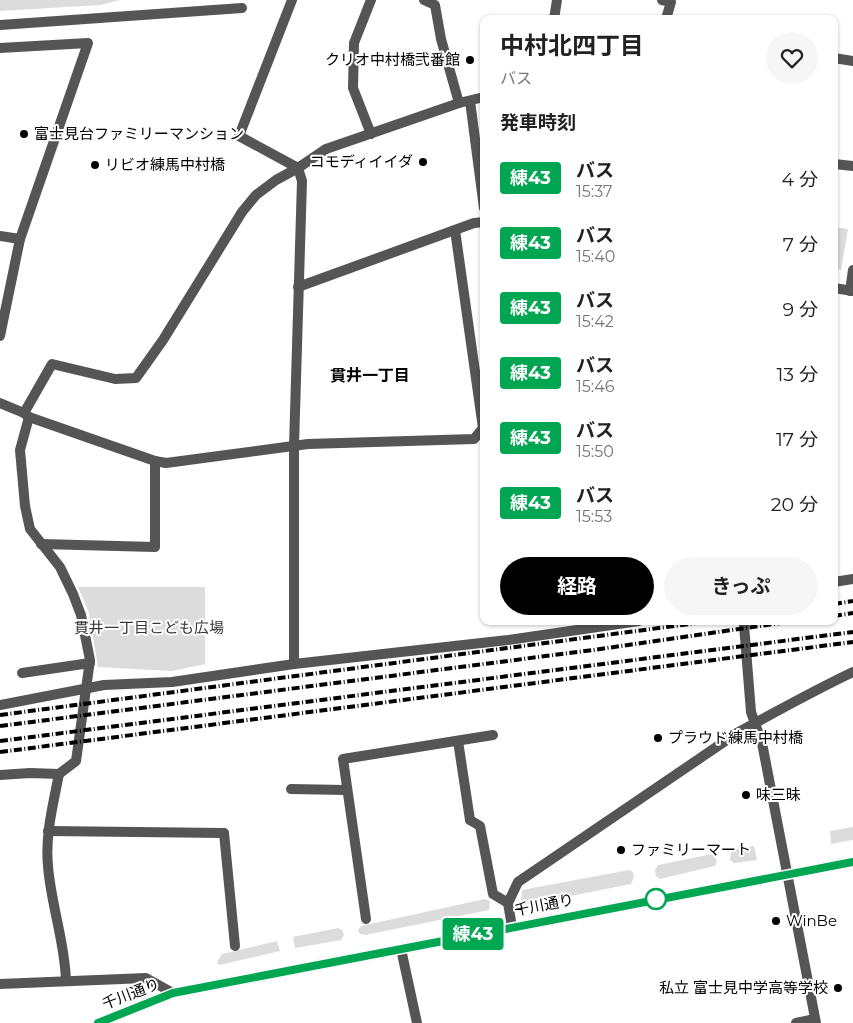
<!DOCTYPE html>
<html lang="ja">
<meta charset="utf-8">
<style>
body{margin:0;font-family:Montserrat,"Noto Sans JP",sans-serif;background:#f6f6f6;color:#222;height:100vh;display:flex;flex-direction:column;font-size:19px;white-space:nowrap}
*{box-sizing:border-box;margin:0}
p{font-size:16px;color:#767676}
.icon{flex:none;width:28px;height:28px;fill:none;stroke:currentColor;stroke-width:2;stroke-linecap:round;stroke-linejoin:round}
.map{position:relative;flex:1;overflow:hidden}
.drawer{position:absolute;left:480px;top:15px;width:358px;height:610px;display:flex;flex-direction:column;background:#fff;border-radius:10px;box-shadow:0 1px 4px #0004}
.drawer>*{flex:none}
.badge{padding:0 10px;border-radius:4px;font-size:18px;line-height:32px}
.map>.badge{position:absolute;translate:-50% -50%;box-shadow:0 0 0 2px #fff}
h2{padding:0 20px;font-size:19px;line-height:45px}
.round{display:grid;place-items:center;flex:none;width:52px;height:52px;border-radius:26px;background:#f6f6f6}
.head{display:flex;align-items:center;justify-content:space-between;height:85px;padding:0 20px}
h1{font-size:24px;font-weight:700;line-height:38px}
.cta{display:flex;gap:10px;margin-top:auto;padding:10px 20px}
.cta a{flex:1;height:58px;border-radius:30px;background:#000;color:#fff;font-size:20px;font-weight:700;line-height:58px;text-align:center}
.cta a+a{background:#f6f6f6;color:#222}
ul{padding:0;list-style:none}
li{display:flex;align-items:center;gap:15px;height:65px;padding:0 20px}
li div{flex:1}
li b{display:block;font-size:19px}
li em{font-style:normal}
li .badge{min-width:55px;font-weight:700;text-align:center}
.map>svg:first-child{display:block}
.green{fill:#dcdcdc}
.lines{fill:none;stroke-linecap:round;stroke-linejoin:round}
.service{stroke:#555;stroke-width:10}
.pedestrian{stroke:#555;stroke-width:10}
.minor{stroke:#555;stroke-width:10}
.tertiary{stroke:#555;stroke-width:10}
.secondary{stroke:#222;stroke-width:10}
.rail{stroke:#000;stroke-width:4;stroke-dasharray:8 2.5 1 2.5;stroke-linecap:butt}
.line-casing{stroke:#fff;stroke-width:11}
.line{stroke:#00a651;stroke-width:8}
.poi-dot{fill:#000;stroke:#fff;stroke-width:2}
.stop-dot{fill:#fff;stroke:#00a651;stroke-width:2.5}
.labels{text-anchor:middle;stroke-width:4;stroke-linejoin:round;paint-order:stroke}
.poi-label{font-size:15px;fill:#000;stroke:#fff;text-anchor:start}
.park-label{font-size:15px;fill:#333;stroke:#fff}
.street-label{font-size:15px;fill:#000;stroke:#fff}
.neighbourhood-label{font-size:16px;font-weight:bold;fill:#000;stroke:#fff}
</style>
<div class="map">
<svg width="853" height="1023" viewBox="0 0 853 1023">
<rect width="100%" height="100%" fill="#fff"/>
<g class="green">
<polygon points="0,0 120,0 100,5 0,11"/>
<polygon points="834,227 848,229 841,270 834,269"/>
<polygon points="78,587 205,587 205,664 172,671 98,667 89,613"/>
<polygon points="853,827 853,840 831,844 830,831"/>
<polygon points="754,846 757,860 734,863 730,860 731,850"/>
<polygon points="712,854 717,861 715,866 660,879 656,876 655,870 658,865"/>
<polygon points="629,870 633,872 634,877 631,884 525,905 521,903 522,890"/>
<polygon points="485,899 490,901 489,910 365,935 360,934 358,930 361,926"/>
<polygon points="338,928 342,930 344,935 341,940 295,948 293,937"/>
<polygon points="277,941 280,951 219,965 217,962 222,954"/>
</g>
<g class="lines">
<g class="service">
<polyline points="834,164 853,166"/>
<polyline points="0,236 20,239"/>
<polyline points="41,544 155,547 155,461"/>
<polyline points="22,673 90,663"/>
<polyline points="458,741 470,820"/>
<polyline points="291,789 345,790"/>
<polyline points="48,831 224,833"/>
<polyline points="366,919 343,759 493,735"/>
</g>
<polyline class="pedestrian" points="224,833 235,946"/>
<g class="minor">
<polyline points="292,0 239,136 298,168 302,181 294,446 294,664"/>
<polyline points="424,0 435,5 441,39 459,103"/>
<polyline points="662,0 671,2 666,19"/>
<polyline points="554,19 557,0"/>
<polyline points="0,25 242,8"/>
<polyline points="0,48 88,43 20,239 0,336"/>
<polyline points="834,58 853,61"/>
<polyline points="470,101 484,208"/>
<polyline points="371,134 353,88 354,43 371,0"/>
<polyline points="298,287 474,223 484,222"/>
<polyline points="850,291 853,270"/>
<polyline points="0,403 24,413 29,417 155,461 166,463 308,444 474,439 483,428 455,230"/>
<polyline points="24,413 52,364 115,379 136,378 163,340 242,212 256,195 276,180 298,168 326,149 459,103 484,97"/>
<path d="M29,417L20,450L25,506L30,529L60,567L73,594L81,615L90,660L76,761L59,774C53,805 45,835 48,866C51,905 65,942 66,981"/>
<polyline points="834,582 853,579"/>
<polyline points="746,621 744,625 751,712 762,743 816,1023"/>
<polyline points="0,705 104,685 172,682 294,664 508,640 639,621"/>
<polyline points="0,775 30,773 59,774"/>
<polyline points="470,820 480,826 493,894 508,903"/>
<path d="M512,927L508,903L518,882L737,733C775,712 813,691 853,672"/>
<polyline points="401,949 417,1023"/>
<polyline points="0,984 146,978 173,993"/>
<polyline points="796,1023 815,1019"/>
</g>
<polyline class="tertiary" points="834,288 853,291"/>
<polyline class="secondary" points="98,1023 173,993 853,862"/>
<g class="rail">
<polyline points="834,604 853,601"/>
<polyline points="834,616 853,613"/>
<polyline points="0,715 712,621"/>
<polyline points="0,726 593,650 794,621"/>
<polyline points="0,741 853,632"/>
<polyline points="0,752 853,642"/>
</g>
</g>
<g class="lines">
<g class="line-casing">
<polyline id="line" points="98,1023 173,993 853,862"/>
</g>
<use href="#line" class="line"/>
</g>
<g class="poi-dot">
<circle cx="470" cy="60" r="5"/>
<circle cx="24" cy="134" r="5"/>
<circle cx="423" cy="162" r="5"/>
<circle cx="95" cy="165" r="5"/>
<circle cx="658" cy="738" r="5"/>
<circle cx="746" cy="795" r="5"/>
<circle cx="621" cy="850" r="5"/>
<circle cx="776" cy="921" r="5"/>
<circle cx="838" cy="988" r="5"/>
</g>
<circle class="stop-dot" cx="656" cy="899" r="10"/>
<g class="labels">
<g class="poi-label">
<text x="460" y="65" text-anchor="end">クリオ中村橋弐番館</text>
<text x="34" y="139">富士見台ファミリーマンション</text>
<text x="413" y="167" text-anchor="end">コモディイイダ</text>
<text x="105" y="170">リビオ練馬中村橋</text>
<text x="668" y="743">プラウド練馬中村橋</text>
<text x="756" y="800">味三昧</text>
<text x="631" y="855">ファミリーマート</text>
<text x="786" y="926">WinBe</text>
<text x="828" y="993" text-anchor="end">私立 富士見中学高等学校</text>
</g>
<g class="park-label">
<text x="149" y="633">貫井一丁目こども広場</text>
</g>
<g class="street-label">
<text transform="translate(544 905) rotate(-11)" y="5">千川通り</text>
<text transform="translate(131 994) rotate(-21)" y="5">千川通り</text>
</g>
<g class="neighbourhood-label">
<text x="370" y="381">貫井一丁目</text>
</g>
</g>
</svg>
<b class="badge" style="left:473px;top:934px;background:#00a651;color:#fff">練43</b>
<section class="drawer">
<div class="head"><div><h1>中村北四丁目</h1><p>バス</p></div><a class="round"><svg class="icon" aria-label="heart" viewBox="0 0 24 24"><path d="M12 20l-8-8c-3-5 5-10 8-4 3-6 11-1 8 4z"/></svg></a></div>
<h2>発車時刻</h2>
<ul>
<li><span class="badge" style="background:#00a651;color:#fff">練43</span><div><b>バス</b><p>15:37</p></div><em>4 分</em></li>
<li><span class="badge" style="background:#00a651;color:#fff">練43</span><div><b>バス</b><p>15:40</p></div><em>7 分</em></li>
<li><span class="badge" style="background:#00a651;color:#fff">練43</span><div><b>バス</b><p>15:42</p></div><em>9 分</em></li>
<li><span class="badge" style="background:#00a651;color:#fff">練43</span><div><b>バス</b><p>15:46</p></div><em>13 分</em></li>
<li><span class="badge" style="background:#00a651;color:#fff">練43</span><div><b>バス</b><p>15:50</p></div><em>17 分</em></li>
<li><span class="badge" style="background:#00a651;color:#fff">練43</span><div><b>バス</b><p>15:53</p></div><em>20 分</em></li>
</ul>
<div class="cta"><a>経路</a><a>きっぷ</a></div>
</section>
</div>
